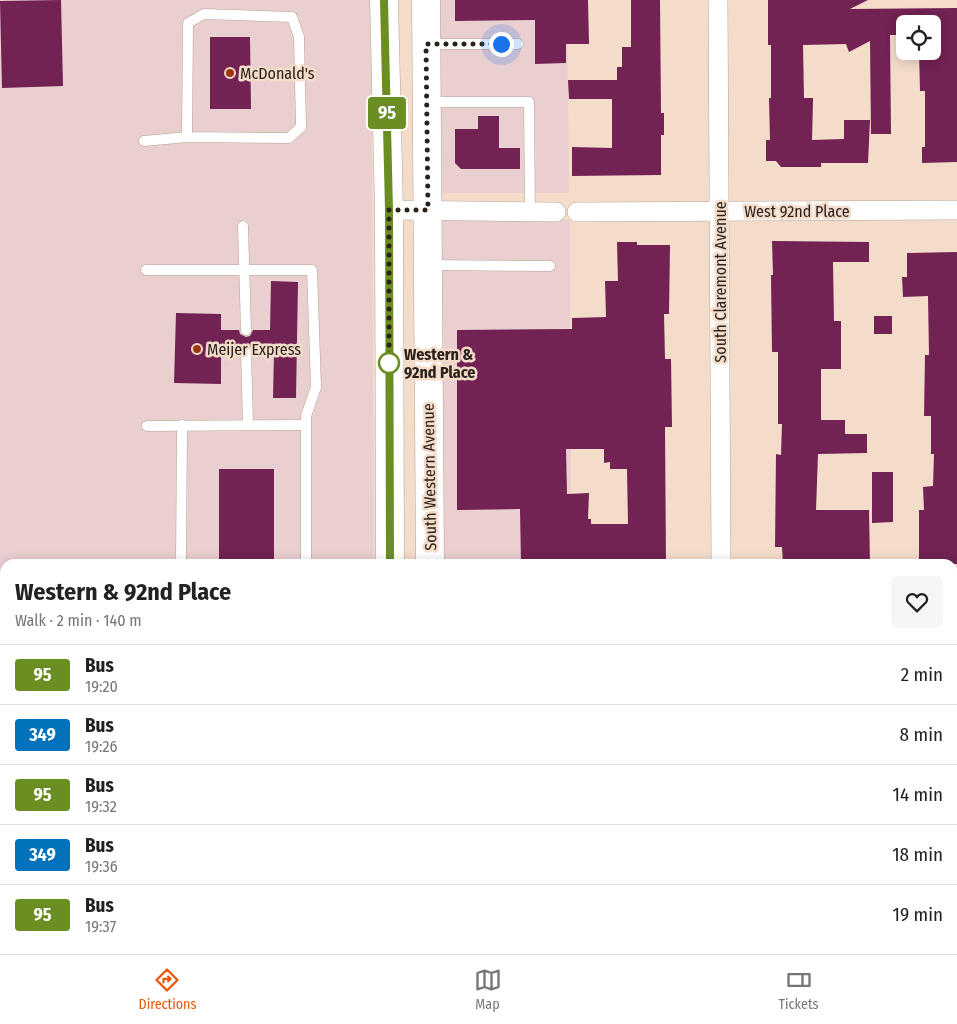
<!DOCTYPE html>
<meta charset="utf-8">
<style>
body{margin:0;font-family:"Fira Sans Condensed",sans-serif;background:#f6f6f6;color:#222;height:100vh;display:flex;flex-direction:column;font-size:19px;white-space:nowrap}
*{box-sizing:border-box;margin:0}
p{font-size:16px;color:#767676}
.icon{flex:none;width:28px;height:28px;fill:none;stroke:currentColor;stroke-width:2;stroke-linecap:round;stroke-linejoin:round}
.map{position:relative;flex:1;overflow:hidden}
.panel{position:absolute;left:0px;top:559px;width:958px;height:396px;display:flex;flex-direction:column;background:#fff;border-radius:15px 15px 0 0;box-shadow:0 2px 12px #0003}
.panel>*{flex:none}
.badge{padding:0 10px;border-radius:4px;font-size:18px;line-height:32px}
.buttons{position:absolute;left:896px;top:15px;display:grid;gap:10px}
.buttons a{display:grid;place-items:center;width:45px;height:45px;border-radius:8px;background:#fff;box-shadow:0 2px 12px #0003;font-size:25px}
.you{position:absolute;width:25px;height:25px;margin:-12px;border:4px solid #fff;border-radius:50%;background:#1a73e8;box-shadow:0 0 0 8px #1a73e833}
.map>.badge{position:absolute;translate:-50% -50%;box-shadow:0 0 0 2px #fff}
.round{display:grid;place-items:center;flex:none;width:52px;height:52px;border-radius:8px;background:#f6f6f6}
.head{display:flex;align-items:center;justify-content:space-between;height:85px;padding:0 15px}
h1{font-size:24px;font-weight:700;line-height:38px}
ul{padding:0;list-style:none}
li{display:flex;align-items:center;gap:15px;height:60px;padding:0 15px;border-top:1px solid #e0e0e0}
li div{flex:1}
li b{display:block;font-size:19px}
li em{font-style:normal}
li .badge{min-width:55px;font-weight:700;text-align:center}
.menu{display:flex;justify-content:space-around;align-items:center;height:70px;border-top:1px solid #e0e0e0;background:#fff;font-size:14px;color:#767676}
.menu a{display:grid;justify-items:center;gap:2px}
.menu .current{color:#ea580c}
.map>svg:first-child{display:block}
.commercial{fill:#eacfd1}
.building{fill:#722253;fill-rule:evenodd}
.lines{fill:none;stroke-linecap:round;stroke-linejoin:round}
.service-casing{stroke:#b6a090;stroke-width:11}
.minor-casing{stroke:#b6a090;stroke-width:20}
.secondary-casing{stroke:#b6a090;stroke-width:29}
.service{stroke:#fff;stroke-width:10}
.minor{stroke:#fff;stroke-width:19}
.secondary{stroke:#fff;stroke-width:28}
.line-casing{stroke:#fff;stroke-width:11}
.line{stroke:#6b8e23;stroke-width:8}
.walk{stroke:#2a211b;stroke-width:5;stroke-dasharray:0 9}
.poi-dot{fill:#9d380e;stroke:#f4dccb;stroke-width:2}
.stop-dot{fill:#fff;stroke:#6b8e23;stroke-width:2.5}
.labels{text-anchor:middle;stroke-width:5;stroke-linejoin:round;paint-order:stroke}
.poi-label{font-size:16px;fill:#2a211b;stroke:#f4dccb;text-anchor:start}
.street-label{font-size:16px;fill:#2a211b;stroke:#f4dccb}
.stop-label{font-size:16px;font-weight:bold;fill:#2a211b;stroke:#f4dccb;text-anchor:start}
</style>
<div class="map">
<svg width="957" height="954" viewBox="0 0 957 954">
<rect width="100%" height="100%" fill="#f4dccb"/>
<g class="commercial">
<polygon points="0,0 371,0 374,564 5,564 5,950 376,950 376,954 0,954"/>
<polygon points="438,0 567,0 569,193 439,193"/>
<polygon points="440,219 570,220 571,564 442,564"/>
<rect x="444" y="950" width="127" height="4"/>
</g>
<g class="building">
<polygon points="61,0 63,86 2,88 0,1"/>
<polygon points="455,0 588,0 589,44 566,44 566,63 535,64 535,20 455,21"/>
<polygon points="631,0 660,0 661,113 664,113 664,135 661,135 661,175 572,176 572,147 612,148 612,99 569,99 568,80 617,80 617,67 622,67 622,47 631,47"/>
<polygon points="768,0 868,0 850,9 957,8 957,162 922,163 922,147 925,147 925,91 920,91 919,51 932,51 932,24 905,24 905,35 890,35 891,134 871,134 870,41 849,52 846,44 803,45 804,98 813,98 813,100 812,140 844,139 844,120 870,120 868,163 821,163 821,167 781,167 776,161 766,161 766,140 770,140 769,98 771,98 771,45 768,45"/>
<polygon points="210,37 250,37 251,109 210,109"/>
<polygon points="478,116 499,116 499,148 520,148 520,169 461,169 455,163 455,129 478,129"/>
<polygon points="772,241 869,242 869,262 833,262 834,321 841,321 841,369 821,369 821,420 845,420 845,434 867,434 867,453 818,454 816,510 869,510 870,564 783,564 782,547 775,547 776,454 781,455 782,424 778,424 778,352 772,352 771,275 773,275"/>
<path d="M617,242H637V245H670L669,314H664L665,359H671L672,427H665L666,564H521L520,509L457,510V330L572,329V318L606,317L605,281H618ZM566,449H604V463L610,462V469H627L628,524H591V519H588L589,493L567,494Z"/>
<polygon points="957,252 957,564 919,564 919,510 924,510 923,487 933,486 934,454 931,454 931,416 924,416 925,355 929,355 928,296 903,297 902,277 907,277 907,253"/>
<polygon points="271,281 298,282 296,398 273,398 274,352 253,352 252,348 246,345 242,346 239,352 221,351 221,384 174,383 176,313 221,314 221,330 239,330 240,334 246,337 250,336 253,330 270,330"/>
<rect x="874" y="316" width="18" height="18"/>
<rect x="219" y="469" width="55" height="91"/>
<polygon points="872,472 893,472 893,522 872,523"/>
</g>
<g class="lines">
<g class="service-casing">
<g id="service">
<polyline points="427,44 518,44"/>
<polyline points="428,102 529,102 530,212"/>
<polyline points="144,141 187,137 289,138 301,127 299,37 292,17 204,14 188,23 187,137"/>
<polyline points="243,226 246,330"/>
<polyline points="429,265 550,266"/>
<polyline points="146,270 312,270 316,387 306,416 306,564"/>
<polyline points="246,352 248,425"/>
<polyline points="147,426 305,425"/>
<polyline points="181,564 182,425"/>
<polyline points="0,744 5,744"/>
</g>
</g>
<g class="minor-casing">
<g id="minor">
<polyline points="718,0 721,564"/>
<polyline points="389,210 556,212"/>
<polyline points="577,212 957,210"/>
<polyline points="724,950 724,954"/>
</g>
</g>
<g class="secondary-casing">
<g id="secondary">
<polyline points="384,0 389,210 390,564"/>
<polyline points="426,0 430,564"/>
<polyline points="433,950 433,954"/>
<polyline points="391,954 391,950"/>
</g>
</g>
<use href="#service" class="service"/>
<use href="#minor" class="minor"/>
<use href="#secondary" class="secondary"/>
</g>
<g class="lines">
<g class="line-casing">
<polyline id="line" points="384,0 389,210 390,564"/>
</g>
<use href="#line" class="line"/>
<polyline class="walk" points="389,363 389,210 428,210 426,44 501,44"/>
</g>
<g class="poi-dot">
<circle cx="230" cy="73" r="5"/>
<circle cx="197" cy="349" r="5"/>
</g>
<circle class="stop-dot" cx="389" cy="363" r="10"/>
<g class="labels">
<g class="poi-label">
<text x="240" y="79">McDonald's</text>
<text x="207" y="355">Meijer Express</text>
</g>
<g class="street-label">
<text x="797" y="217">West 92nd Place</text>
<text transform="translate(720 282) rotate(-90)" y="6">South Claremont Avenue</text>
<text transform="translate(429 477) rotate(-91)" y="6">South Western Avenue</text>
</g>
<g class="stop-label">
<text x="404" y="360">Western &amp;<tspan x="404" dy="18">92nd Place</tspan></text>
</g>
</g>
</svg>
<div class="buttons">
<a><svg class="icon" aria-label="locate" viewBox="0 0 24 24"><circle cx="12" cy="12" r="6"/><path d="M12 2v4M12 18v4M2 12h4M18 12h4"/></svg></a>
</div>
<div class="you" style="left:501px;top:44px"></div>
<b class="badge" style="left:387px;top:113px;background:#6b8e23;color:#fff">95</b>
<section class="panel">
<div class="head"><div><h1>Western &amp; 92nd Place</h1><p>Walk · 2 min · 140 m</p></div><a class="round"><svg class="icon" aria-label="heart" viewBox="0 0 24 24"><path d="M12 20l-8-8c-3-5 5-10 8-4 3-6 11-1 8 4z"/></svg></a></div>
<ul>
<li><span class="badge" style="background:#6b8e23;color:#fff">95</span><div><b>Bus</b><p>19:20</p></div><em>2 min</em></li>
<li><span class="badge" style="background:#0072bc;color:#fff">349</span><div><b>Bus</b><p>19:26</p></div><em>8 min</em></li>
<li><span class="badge" style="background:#6b8e23;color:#fff">95</span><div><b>Bus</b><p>19:32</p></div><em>14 min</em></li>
<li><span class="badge" style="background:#0072bc;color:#fff">349</span><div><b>Bus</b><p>19:36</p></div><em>18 min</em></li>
<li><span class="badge" style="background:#6b8e23;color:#fff">95</span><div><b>Bus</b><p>19:37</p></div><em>19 min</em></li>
</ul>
</section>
</div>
<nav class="menu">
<a class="current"><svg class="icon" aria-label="directions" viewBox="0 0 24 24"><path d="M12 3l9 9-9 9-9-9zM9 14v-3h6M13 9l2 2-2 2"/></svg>Directions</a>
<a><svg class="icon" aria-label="map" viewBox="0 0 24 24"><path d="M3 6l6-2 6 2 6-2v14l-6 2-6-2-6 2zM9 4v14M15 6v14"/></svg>Map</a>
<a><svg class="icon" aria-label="tickets" viewBox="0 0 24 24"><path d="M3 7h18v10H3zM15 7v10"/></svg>Tickets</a>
</nav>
